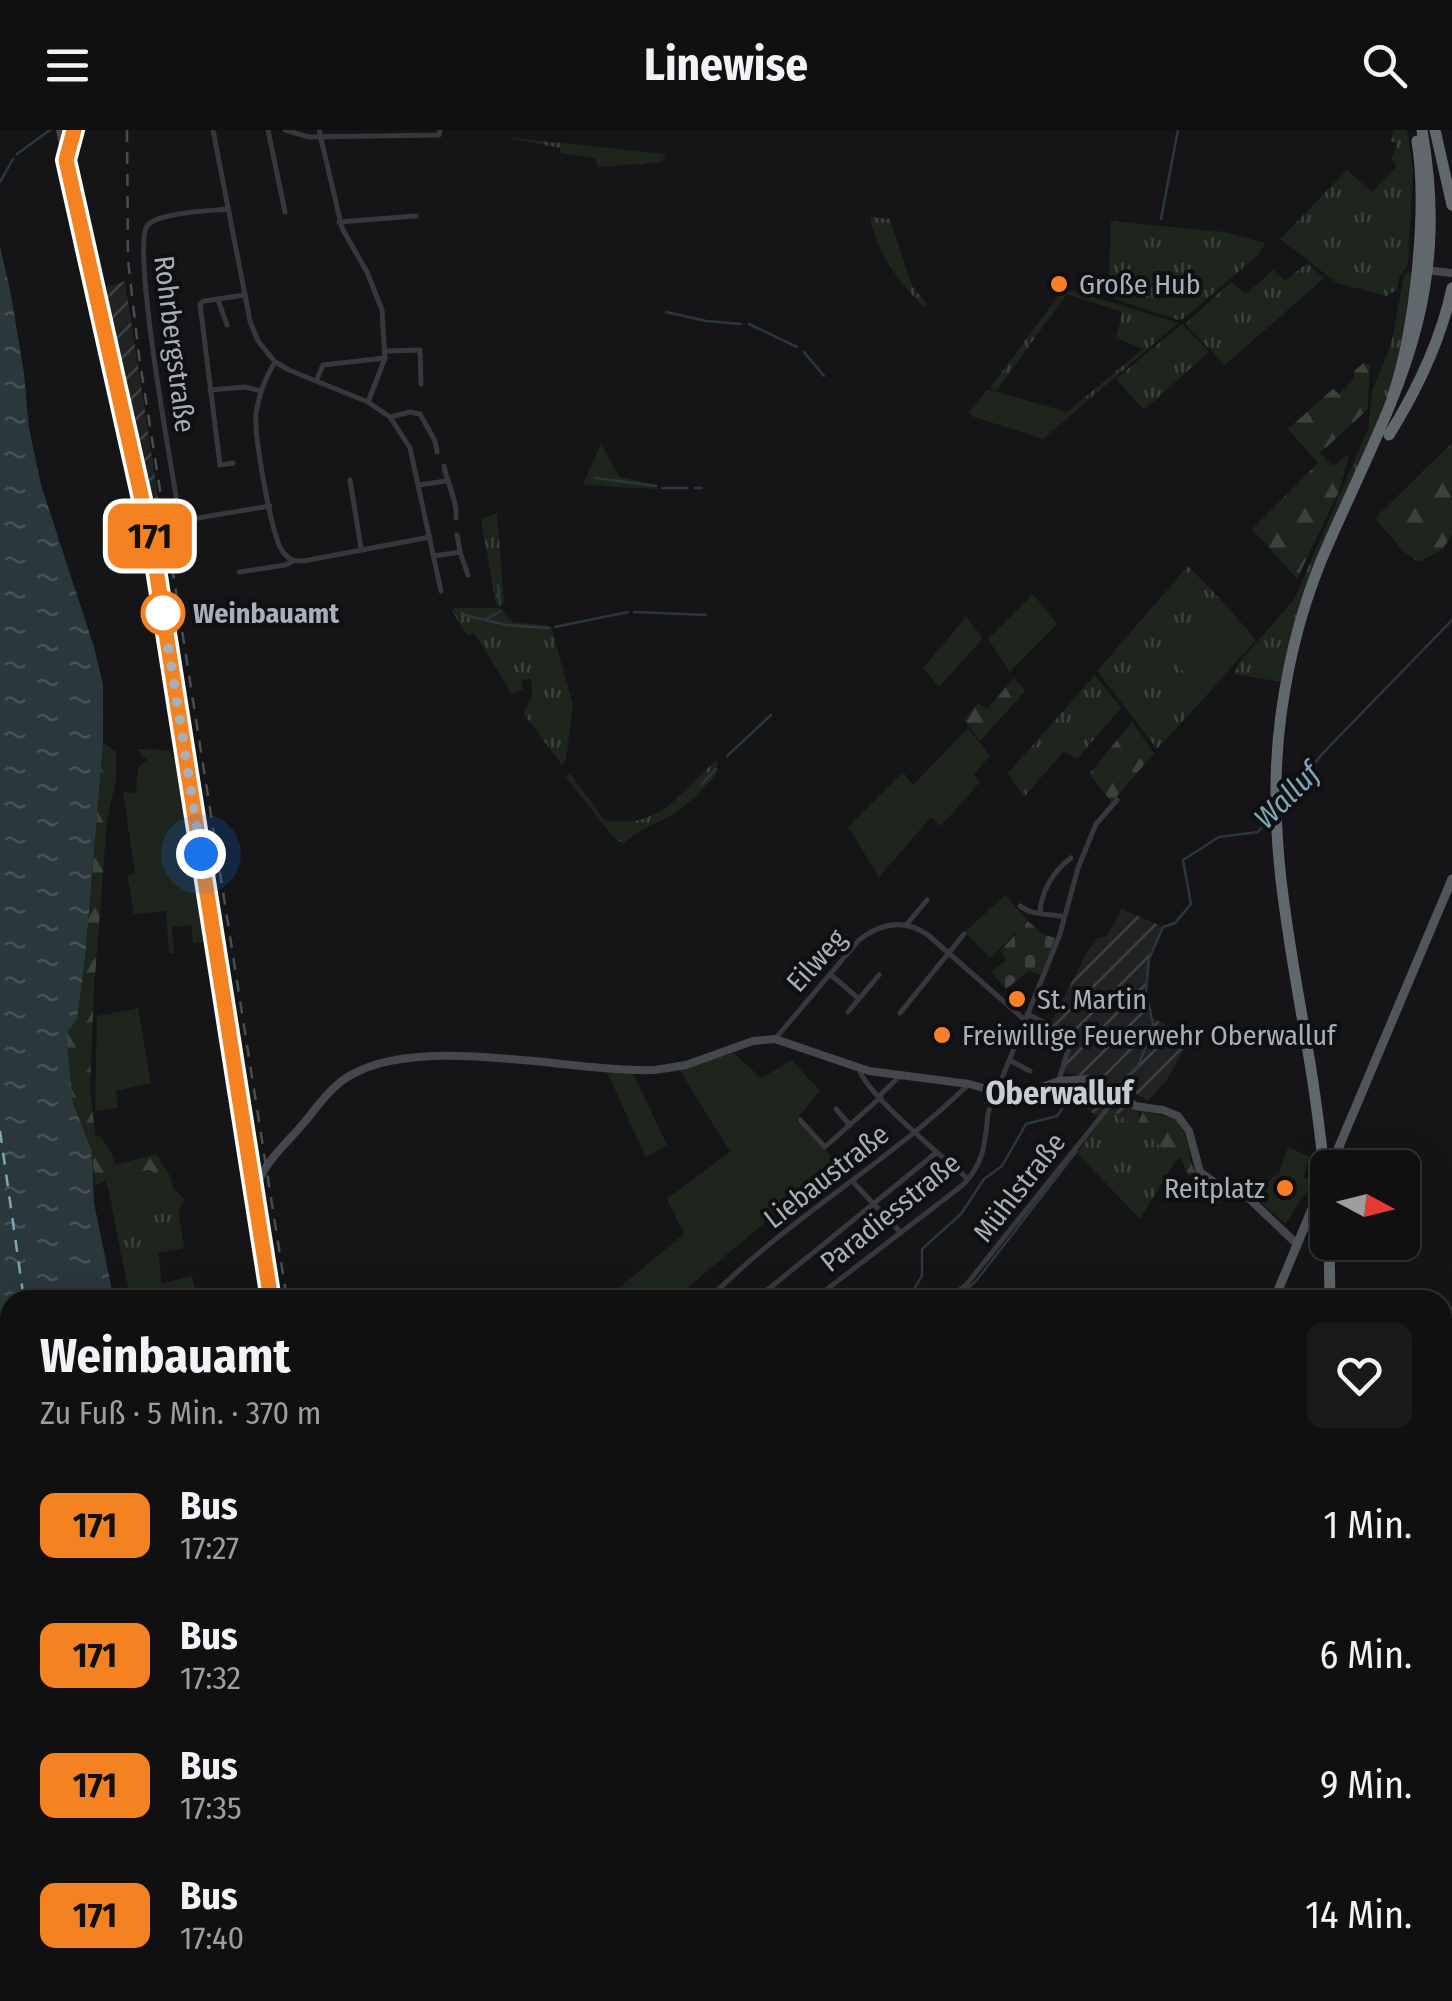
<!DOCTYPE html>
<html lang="de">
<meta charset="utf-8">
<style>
body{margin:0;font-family:"Fira Sans Condensed",sans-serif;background:#19191a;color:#f1f3f6;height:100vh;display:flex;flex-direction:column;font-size:38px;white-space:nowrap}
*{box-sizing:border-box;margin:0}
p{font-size:32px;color:#9c9d9f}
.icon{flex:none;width:55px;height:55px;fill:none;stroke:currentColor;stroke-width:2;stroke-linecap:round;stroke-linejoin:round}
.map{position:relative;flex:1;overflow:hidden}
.details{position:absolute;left:0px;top:1160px;width:1452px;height:712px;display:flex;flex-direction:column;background:#101011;border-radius:30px 30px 0 0;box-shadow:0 10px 40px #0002,0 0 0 2px #303031}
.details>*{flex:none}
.badge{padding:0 20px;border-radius:15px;font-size:35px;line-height:65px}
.needle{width:65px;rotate:97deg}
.controls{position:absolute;left:1310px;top:1020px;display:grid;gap:20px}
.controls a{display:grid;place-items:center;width:110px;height:110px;border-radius:15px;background:#101011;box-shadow:0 10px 40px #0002,0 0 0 2px #303031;font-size:50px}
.you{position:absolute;width:50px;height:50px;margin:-25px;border:8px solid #fff;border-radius:50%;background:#1a73e8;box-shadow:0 0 0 15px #1a73e833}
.map>.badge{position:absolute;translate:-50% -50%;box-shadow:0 0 0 5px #fff}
.round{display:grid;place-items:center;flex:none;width:105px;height:105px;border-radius:15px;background:#19191a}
.head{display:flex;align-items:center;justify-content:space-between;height:170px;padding:0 40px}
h1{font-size:48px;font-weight:700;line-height:75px}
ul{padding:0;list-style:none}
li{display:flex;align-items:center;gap:30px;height:130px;padding:0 40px}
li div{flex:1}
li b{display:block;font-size:38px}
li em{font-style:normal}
li .badge{min-width:110px;font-weight:700;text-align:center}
header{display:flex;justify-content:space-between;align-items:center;height:130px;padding:0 40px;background:#101011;font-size:45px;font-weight:700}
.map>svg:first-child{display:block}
.built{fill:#212224}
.industrial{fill:url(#industrial-furrows)}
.grass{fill:url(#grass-tufts)}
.forest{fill:url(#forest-firs)}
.cemetery{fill:url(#cemetery-stones)}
.garden{fill:#1d251d}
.water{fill:url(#water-ripples)}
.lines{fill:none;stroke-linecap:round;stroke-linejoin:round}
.stream{stroke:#2a383b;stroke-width:2.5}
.ferry{stroke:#7ba8b5;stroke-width:2.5;stroke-dasharray:12 10;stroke-linecap:butt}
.street{stroke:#36383c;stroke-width:5}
.secondary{stroke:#44484c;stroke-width:8}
.primary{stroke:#51565b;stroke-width:9}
.highway{stroke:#61686d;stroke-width:11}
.rail{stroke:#484d51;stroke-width:2.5;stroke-dasharray:12 10;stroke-linecap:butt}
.line-casing{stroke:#fff;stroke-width:22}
.line{stroke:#f58220;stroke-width:15}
.walk{stroke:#a6b0b8;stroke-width:10;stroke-dasharray:0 18}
.poi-dot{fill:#fb7f29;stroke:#101012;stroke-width:4}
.stop-dot{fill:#fff;stroke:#f58220;stroke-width:5}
.labels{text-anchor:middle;stroke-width:8;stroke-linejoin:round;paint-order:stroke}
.poi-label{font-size:28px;fill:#a6b0b8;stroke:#101012;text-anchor:start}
.street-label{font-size:28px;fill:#a6b0b8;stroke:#101012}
.stop-label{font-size:28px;font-weight:bold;fill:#a6b0b8;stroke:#101012;text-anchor:start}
.water-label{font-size:30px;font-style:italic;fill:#7ba8b5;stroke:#101012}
.quarter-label{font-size:32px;font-weight:bold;fill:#c7ced3;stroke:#101012}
</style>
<header><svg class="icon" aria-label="menu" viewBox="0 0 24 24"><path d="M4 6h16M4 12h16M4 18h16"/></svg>Linewise<svg class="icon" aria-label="search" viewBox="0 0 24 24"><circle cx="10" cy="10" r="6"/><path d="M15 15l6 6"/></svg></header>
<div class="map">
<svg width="1452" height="1871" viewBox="0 0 1452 1871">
<defs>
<pattern id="industrial-furrows" width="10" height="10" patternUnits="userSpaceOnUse" patternTransform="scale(2.5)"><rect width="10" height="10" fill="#212224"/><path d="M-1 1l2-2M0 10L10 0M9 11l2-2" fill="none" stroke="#3e4042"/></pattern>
<pattern id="grass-tufts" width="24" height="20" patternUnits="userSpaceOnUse" patternTransform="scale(2.5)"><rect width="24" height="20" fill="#1d251d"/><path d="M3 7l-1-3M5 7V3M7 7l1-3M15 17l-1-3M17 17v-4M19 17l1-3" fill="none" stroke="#3b423c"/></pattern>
<pattern id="forest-firs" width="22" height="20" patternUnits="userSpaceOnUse" patternTransform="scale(2.5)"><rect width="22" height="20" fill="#1d251d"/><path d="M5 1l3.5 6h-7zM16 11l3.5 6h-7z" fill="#3b423c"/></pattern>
<pattern id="cemetery-stones" width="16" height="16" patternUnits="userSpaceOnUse" patternTransform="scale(2.5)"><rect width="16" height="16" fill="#1d251d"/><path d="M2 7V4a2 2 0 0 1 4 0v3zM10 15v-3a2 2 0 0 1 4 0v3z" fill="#3b423c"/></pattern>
<pattern id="water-ripples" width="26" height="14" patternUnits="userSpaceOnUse" patternTransform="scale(2.5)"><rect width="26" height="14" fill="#2a383b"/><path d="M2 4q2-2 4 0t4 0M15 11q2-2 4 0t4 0" fill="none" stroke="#465255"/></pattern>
</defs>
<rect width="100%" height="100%" fill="#151517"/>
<polygon class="built" points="1055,1862 1239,1863 1223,1871 1052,1871"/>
<g class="industrial">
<polygon points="125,151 160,380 152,383 104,158"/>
<polygon points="1122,779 1163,797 1149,829 1146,862 1151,887 1191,908 1166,951 1148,971 1126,957 1118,959 1115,963 1139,983 1130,993 1109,988 1101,982 1097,986 1074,969 1095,948 1061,942 1075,905 1051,893 1086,824 1098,808 1107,806"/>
</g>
<g class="grass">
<polygon points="1394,0 1407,0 1413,40 1408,134 1399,148 1397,160 1386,166 1337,153 1280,109 1347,40 1372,62 1397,36 1391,29 1397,14 1391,11"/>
<polygon points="504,7 666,24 661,32 598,37 596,28 561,23 560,18"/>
<path d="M870,87L890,89L912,156L927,174L924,177C899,153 877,123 870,87Z"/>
<polygon points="1111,91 1224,102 1265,113 1258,125 1183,189 1178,190 1113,168 1109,143"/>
<polygon points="1307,133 1324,148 1225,235 1185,194 1231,152 1246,164 1273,140 1285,151"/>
<polygon points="1408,141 1412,144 1405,206 1380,296 1312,439 1282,552 1234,544 1240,531 1294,470 1369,297 1372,261 1391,214 1404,147"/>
<polygon points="1064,158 1178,193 1071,285 1067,282 1143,219 1116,208 1122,182 1067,164 996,261 990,258"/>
<polygon points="1182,194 1209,222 1144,280 1116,249"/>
<polygon points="601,314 620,347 658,355 657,359 583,355"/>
<polygon points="497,383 504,473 500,477 496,475 481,389"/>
<polygon points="1188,436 1225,474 1174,531 1206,566 1157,619 1097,541"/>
<polygon points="455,478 500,478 513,492 551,496 573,575 566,630 562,635 524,584 532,564 531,548 521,551 523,559 512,564 474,503 467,505 452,481"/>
<polygon points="1095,545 1121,578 1077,629 1064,621 1024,667 1008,643"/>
<path d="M717,630V643C704,659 688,675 670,686C653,695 637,700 623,714L612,706L566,647L570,644L605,690C662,700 680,661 717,630Z"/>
<polygon points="1113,981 1130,993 1138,985 1141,987 1138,996 1176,1030 1140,1089 1077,1023 1105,985 1109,987"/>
<polygon points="160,1066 162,1084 178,1081 184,1118 122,1129 111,1071"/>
<polygon points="192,1146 197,1170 131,1170 129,1161"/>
</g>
<g class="forest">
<polygon points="1364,233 1370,234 1368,279 1320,323 1333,336 1349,324 1340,359 1297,449 1252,399 1318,333 1288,299 1333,259 1339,264 1353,250 1355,240"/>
<polygon points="1452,313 1452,404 1442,420 1419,432 1403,421 1375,388"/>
<polygon points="1014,548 1025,561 980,611 964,590 978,573 987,579"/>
<polygon points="1132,592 1154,623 1112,672 1089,644"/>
<polygon points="103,613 116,622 116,650 107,690 94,860 90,955 95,1005 101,1007 112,1023 115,1035 156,1024 170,1046 174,1062 149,1040 106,1050 95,1056 92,1021 73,973 66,905 77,889 85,829"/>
<path d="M1143,981L1176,989C1202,1025 1173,1046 1232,1062L1217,1075L1186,1042L1181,1028L1176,1030L1137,996Z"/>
</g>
<polygon class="cemetery" points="1028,791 1041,803 1055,808 1041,845 1029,841 1006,859 991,842 1006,830 1000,821"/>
<g class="garden">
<polygon points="987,259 1067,282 1071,285 1043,309 971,286 969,282"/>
<polygon points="1033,464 1057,494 1010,542 988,509"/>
<polygon points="1225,474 1256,510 1206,566 1174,531"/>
<polygon points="966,487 983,508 939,557 923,538"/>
<polygon points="968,598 990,626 973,645 980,652 941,696 931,687 879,747 848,697 903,642 913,655"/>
<polygon points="136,619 169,620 173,626 180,627 209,811 193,814 191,795 172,797 174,823 169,824 166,781 134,784 127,745 135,744 123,662 136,663 138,638 147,630"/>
<polygon points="1005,765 1028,791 990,828 965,802"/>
<polygon points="138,878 151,953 116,961 118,978 95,981 97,886"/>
<polygon points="734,923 761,948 792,930 820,961 796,990 837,1032 673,1170 627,1170 615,1161 684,1104 667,1069 730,1022 679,939"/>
<polygon points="607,942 633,943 667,1015 646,1028"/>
<polygon points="1288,1017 1309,1026 1304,1047 1314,1051 1285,1094 1253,1065 1279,1042"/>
<polygon points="150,1040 185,1069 179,1081 162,1084 160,1066 111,1071 106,1050"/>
<polygon points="158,1120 162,1154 129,1161 122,1129"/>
</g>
<g class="water">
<polygon points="0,116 11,165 24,243 29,298 41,355 94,517 103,555 103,613 85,829 77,889 66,905 73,973 92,1021 94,1073 114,1170 10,1170 10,1835 0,1807"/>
<polygon points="10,1846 10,1862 403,1862 407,1871 9,1871"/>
</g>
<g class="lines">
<g class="stream">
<polyline points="17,24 50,0"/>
<polyline points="0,52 13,29"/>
<polyline points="1161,89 1178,0"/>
<polyline points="666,182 706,191 741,194"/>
<polyline points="749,194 797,217"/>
<polyline points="804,222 824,246"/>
<polyline points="596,348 656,356"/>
<polyline points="662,358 687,358"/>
<polyline points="695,358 702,358"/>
<polyline points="498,455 500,474"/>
<polyline points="634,482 706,485"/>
<polyline points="464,485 506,495 549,498"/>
<polyline points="485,490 501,481"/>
<polyline points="555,497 628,482"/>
<polyline points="727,626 771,585"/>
<polyline points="702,654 716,639"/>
<polyline points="1280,676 1323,623 1452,490"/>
<polyline points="1116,957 1138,936 1148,911 1153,894 1146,862 1149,829 1163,797 1175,793 1191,774 1183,730 1219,707 1258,702 1271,686"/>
<polyline points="893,1170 911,1164 922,1146 922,1119 961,1084 984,1049 1002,1036 1026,994 1057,986 1077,958 1094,956 1109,961"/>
<polyline points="954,1170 976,1151 1077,1021"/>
</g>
<g class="ferry">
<polyline points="0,1001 24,1170"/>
<polyline points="190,1862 192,1871"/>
</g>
<g class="street">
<polyline points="213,0 250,191 258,211 275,232 289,240 368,272 390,287 410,318 441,461"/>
<polyline points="268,0 285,82"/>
<polyline points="285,0 309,7 439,5 440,0"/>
<polyline points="319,0 342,98 367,142 382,180 385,228 368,272"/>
<polyline points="339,92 416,86"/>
<polyline points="218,170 227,195"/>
<polyline points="386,221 420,220 421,254"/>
<path d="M275,232C265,248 259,264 256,283C254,305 271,406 283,422C289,430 294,431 304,431L430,407"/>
<polyline points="316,251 323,235 385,228"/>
<polyline points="210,260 245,257 261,261"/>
<polyline points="390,287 410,282 420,284 435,311 437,322"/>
<polyline points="233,333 220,335 200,174 204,171 245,165"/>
<path d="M444,336C447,354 457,368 456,388"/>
<polyline points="350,350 361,418"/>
<polyline points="419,355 446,351"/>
<polyline points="180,391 270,376"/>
<polyline points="457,405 460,421"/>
<path d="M189,420L183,407C176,363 131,121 147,96C157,82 211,81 228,79"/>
<polyline points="434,426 460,422 468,445"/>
<polyline points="239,442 285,435 293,431"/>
<path d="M1020,776C1032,786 1049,783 1064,787"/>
<path d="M1040,782C1041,762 1054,740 1071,728"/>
<polyline points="907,794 927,770"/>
<polyline points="830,844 859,869"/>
<polyline points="848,882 879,845"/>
<polyline points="900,883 964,804"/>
<polyline points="1027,884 1072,906 1059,950"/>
<path d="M775,909L859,810C881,793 904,788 928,805L1025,890"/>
<polyline points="1011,931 1030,941"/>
<path d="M859,939C867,965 944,1028 968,1049"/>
<polyline points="879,966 899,947"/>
<polyline points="836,979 850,995"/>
<polyline points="800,990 825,1017 881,967"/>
<polyline points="853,1052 901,1103"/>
<path d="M708,1170C787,1089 888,1033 969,954"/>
<polyline points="755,1170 937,1022"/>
<path d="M813,1170L964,1054C985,1031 985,1012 988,983L1060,804L1078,738L1096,694L1117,670"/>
<polyline points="947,1170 966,1155 1119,964"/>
<polyline points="451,1862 460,1871"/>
<polyline points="740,1862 759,1871"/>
<polyline points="968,1862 981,1871"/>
<polyline points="1280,1862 1282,1871"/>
<polyline points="534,1871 541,1862"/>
<polyline points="1046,1871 1049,1862"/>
</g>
<g class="secondary">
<polyline points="60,0 152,413 271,1170"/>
<polyline points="67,24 74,0"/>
<polyline points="1425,140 1452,143"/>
<path d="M255,1062C261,1035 285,1015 303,994C317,977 331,956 351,945C423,903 572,943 655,940L686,935L753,911L775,909L869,941L969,954L1009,965L1022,964L1059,951L1088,949L1109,957L1135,976L1163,980L1178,986L1189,1001L1200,1042L1214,1052L1240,1060L1297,1114"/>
<polyline points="654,1862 668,1871"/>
<polyline points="1136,1862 1141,1871"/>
</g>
<g class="primary">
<polyline points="1330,1038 1452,749"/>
<polyline points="1274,1170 1324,1050"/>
</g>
<g class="highway">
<polyline points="1435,0 1452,75"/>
<path d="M1393,265C1415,201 1428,78 1417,11"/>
<path d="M1389,305C1417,260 1441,210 1452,158"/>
<path d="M1328,1081C1324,1036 1319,991 1312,946C1293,825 1264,709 1281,585C1289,525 1305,465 1330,410C1395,264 1452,170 1422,0"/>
<polyline points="1329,1112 1330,1170"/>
<polyline points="1340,1862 1343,1871"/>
</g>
<g class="rail">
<polyline points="127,0 128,130 139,226 287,1170"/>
<polyline points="825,1862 838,1871"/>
</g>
</g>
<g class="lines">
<g class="line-casing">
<polyline id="line" points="74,0 66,30 152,414 271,1170"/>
</g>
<use href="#line" class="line"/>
<polyline class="walk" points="163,483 201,724"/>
</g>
<g class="poi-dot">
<circle cx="1059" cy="154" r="10"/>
<circle cx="1017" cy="869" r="10"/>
<circle cx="942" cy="905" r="10"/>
<circle cx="1285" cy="1058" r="10"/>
</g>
<circle class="stop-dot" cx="163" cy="483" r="20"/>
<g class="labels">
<g class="poi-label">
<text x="1079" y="164">Große Hub</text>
<text x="1037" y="879">St. Martin</text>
<text x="962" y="915">Freiwillige Feuerwehr Oberwalluf</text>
<text x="1265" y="1068" text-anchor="end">Reitplatz</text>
</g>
<g class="street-label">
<text transform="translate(175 214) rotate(83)" y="10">Rohrbergstraße</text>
<text transform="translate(816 830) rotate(-48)" y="10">Eilweg</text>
<text transform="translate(826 1046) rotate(-38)" y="10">Liebaustraße</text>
<text transform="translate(1019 1057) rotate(-52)" y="10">Mühlstraße</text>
<text transform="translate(890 1082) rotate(-39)" y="10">Paradiesstraße</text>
</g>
<g class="stop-label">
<text x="193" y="493">Weinbauamt</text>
</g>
<g class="water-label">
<text transform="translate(1287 666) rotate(-45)" y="10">Walluf</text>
</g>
<g class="quarter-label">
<text x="1059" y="974">Oberwalluf</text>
</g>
</g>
</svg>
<div class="controls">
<a><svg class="needle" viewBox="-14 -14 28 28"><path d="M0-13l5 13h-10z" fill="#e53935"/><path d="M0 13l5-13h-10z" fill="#9c9d9f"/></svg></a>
</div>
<div class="you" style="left:201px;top:724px"></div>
<b class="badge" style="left:150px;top:406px;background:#f58220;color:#111">171</b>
<section class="details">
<div class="head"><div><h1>Weinbauamt</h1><p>Zu Fuß · 5 Min. · 370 m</p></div><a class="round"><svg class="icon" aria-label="heart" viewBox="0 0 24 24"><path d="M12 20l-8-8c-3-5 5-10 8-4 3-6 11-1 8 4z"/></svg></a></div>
<ul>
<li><span class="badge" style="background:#f58220;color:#111">171</span><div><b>Bus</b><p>17:27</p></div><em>1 Min.</em></li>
<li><span class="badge" style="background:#f58220;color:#111">171</span><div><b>Bus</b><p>17:32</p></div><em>6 Min.</em></li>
<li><span class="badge" style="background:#f58220;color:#111">171</span><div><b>Bus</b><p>17:35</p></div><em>9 Min.</em></li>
<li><span class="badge" style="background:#f58220;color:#111">171</span><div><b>Bus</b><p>17:40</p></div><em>14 Min.</em></li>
</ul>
</section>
</div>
